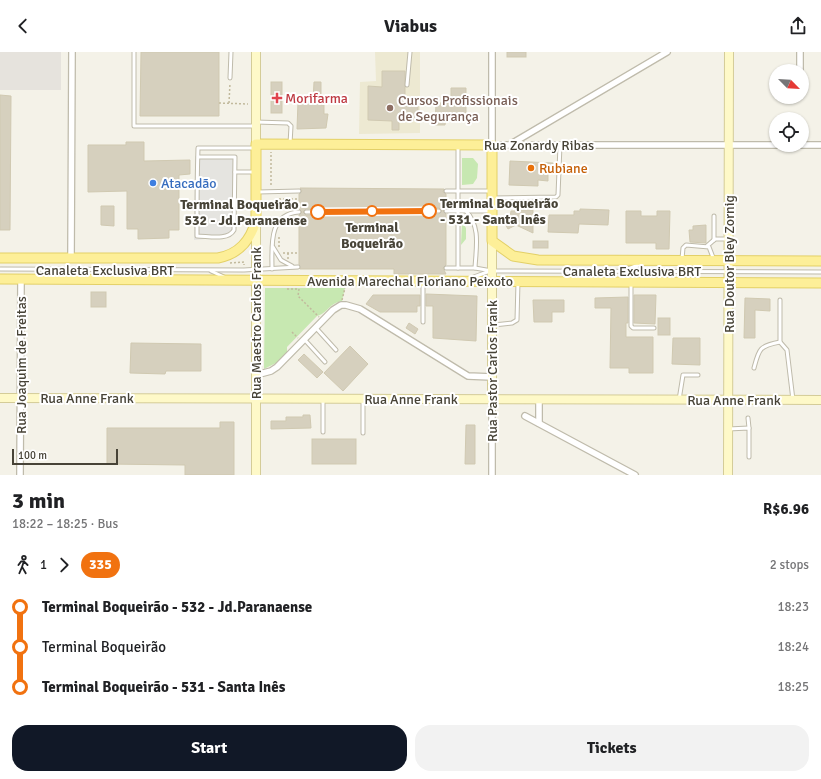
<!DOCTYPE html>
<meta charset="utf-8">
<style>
body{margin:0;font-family:Signika,sans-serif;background:#f2f2f2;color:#202124;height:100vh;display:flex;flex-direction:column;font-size:15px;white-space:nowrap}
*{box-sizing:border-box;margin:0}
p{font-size:13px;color:#757577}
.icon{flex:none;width:22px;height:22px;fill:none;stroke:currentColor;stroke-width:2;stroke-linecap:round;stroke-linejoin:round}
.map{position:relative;height:423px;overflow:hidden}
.panel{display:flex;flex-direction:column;background:#fff;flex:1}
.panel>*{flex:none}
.badge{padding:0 8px;border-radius:13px;font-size:14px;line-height:26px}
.needle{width:26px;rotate:114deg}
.fabs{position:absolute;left:769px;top:12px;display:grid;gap:8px}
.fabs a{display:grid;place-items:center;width:40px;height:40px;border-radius:50%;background:#fff;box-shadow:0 1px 3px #0004;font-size:20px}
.scale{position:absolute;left:12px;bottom:10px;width:106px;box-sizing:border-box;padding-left:4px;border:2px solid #474337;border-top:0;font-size:11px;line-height:14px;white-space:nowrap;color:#474337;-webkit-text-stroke:3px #fff;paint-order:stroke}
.map>.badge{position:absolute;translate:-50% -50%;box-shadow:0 0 0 2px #fff}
.legs{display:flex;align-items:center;gap:6px;height:44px;padding:0 12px;font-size:13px}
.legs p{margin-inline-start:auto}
.summary{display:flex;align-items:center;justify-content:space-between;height:68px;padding:0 12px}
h1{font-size:22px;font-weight:800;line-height:30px}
.button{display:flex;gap:8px;margin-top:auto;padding:8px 12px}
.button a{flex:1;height:46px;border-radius:16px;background:#111827;color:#fff;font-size:16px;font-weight:800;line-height:46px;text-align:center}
.button a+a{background:#f2f2f2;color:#202124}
ul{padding:0 12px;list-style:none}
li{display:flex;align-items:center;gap:14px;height:40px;font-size:15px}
li i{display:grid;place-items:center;width:6px;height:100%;margin:0 5px;background:currentColor}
li i::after{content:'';width:10px;height:10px;margin:-5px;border:3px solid;border-radius:50%;background:#fff}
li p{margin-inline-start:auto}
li:first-child i{background:linear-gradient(#0000 50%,currentColor 0)}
li:last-child i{background:linear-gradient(currentColor 50%,#0000 0)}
header{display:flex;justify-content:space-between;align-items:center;height:52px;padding:0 12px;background:#fff;font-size:18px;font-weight:800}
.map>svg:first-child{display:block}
.industrial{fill:#e6e3dd}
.education{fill:#ede9d2}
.green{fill:#c7e8b1}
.parking{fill:#e5e4e0}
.building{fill:#d6d0be;stroke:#d0c9b1;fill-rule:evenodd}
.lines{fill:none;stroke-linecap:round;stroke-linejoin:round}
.lane-casing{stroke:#bfbbab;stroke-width:5}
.street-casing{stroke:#bfbbab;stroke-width:8}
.secondary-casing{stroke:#d4cc98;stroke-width:10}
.primary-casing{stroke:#e3d067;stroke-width:11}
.path{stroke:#c1b99c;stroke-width:1.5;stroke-dasharray:2 2;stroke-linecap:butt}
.lane{stroke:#fff;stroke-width:3}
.street{stroke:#fff;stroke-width:5.5}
.secondary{stroke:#fef9c8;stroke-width:8}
.primary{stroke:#fdef98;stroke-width:9}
.line-1-casing{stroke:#fff;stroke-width:9}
.line-1{stroke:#f17210;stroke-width:6}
.health-dot{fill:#e0444e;stroke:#fff;stroke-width:1.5}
.education-dot{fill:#8d6e63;stroke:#fff;stroke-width:1.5}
.food-dot{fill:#e8710a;stroke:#fff;stroke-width:1.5}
.shop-dot{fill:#3f7fe0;stroke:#fff;stroke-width:1.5}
.stop-1-dot{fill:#fff;stroke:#f17210;stroke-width:2}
.labels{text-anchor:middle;stroke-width:4;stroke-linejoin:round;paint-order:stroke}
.health-label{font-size:14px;fill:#be3a42;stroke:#fff;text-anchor:start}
.education-label{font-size:14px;fill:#785e54;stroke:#fff;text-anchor:start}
.street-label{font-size:14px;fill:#474337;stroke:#fff}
.food-label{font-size:14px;fill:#c56008;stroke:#fff;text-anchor:start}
.shop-label{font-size:14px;fill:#366cbe;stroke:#fff;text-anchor:start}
.stop-label{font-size:14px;font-weight:bold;fill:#474337;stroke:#fff;text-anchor:start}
</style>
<header><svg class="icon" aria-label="back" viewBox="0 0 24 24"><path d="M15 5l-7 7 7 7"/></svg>Viabus<svg class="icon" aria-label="share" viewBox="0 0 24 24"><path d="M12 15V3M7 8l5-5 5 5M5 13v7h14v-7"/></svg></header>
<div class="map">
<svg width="821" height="423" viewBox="0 0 821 423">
<rect width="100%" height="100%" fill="#f4f2e8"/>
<rect class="industrial" x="0" y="0" width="61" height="38"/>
<polygon class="education" points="375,0 420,0 420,81 359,82 360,30 376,29"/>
<g class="green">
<polygon points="462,106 473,106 478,112 477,126 473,132 462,133"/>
<polygon points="462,170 466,176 466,187 461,193"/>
<path d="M265,236H345L342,249C329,251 327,262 317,264L287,295V300L276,311L264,317Z"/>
</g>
<polygon class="parking" points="195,104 237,104 235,178 229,185 194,188"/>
<g class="building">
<polygon points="141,0 219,0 219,64 140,64"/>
<rect x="507" y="0" width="19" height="5"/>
<polygon points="382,19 405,19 405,46 418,46 418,68 399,69 399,78 392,78 392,69 368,68 368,34 382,35"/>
<rect x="271" y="30" width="11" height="31"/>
<polygon points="314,30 321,30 321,53 324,53 324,62 328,62 326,76 297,77 298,50 313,50"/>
<polygon points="451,36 466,36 466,64 446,64 445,73 435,73 436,51 451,51"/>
<polygon points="0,43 11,44 10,178 0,178"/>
<polygon points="126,90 144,90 144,109 190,108 190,122 179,123 179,178 169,178 169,186 138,187 138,177 127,177 127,139 88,140 88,93 126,93"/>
<polygon points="510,109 553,111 553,122 548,122 548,129 538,128 538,134 509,133"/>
<path d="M300,136L444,137L443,140L446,142V156L443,159L446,162V213L443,216L446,222H394V217H300L299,212V163L302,160L299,157V142L302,139ZM374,156L377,159L374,162L306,163L303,160L306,157ZM381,156H439L442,159L439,162H381L378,159Z"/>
<polygon points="101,154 114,154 114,174 101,173"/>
<polygon points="580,157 609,158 608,173 579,172 578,181 548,180 549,163 574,163 574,159 580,159"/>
<polygon points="519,158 533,158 533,181 516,173 508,177 504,170 510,166 511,159 519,159"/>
<polygon points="626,159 641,159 641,164 657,164 657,159 670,159 669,197 656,197 656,191 626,191"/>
<polygon points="706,173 706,191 690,190 689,178 693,178 693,174"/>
<rect x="533" y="189" width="15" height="7"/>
<rect x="91" y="240" width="15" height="15"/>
<polygon points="426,242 477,244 476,289 433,286 433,254 426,254"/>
<polygon points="373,243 420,243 420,254 417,254 417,260 380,260 366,252"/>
<polygon points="634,243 656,243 655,272 634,271"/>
<polygon points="628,245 628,271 626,271 626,285 653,285 653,321 629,321 629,316 610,316 611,256 595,256 595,246"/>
<polygon points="745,246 770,247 770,259 755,258 755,286 744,286"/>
<polygon points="533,248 564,248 564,260 552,260 552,270 534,270"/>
<rect x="658" y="266" width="12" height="17"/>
<polygon points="409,271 418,277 415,282 406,276"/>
<polygon points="673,286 700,286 700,313 672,312"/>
<polygon points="131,291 201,292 201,319 166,319 165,322 130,321"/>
<polygon points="350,294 368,312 343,339 324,321"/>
<polygon points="304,302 323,320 317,326 298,308"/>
<polygon points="303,363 310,363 311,376 271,377 271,369 286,369 286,365 303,365"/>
<polygon points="220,370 234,370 234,423 185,423 185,413 107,412 107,376 220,376"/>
<polygon points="466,373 475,373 475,412 465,412"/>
<rect x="312" y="387" width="44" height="25"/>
</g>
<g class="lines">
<g class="lane-casing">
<g id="lane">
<polyline points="134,0 134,74 255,74"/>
<polyline points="230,26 231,0"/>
<polyline points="407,33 410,0"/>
<polyline points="256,70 288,71 291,74 290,92"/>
<path d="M198,105H235L234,178C228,189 208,184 197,184C197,155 197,125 198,96H255"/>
<polyline points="235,120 255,120"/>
<polyline points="446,139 490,139"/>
<polyline points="258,140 299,139"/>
<polyline points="493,146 556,145 558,143 560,93"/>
<polyline points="381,159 439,159"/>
<polyline points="446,159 490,159"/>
<path d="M466,159C481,175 476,196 475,216"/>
<polyline points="306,160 374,159"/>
<polyline points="257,169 279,169"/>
<polyline points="714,188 714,164"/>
<polyline points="707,194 715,187 727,187"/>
<polyline points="273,195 281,208 292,214"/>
<polyline points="682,207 683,196 686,193 709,195 714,208"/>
<polyline points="446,216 475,216 492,219 821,220"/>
<polyline points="458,216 458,94"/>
<polyline points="0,217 244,218 298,215"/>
<path d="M272,217C272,194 268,162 299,160"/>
<polyline points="625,218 644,211"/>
<polyline points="211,219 224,225"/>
<polyline points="574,220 591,227"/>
<polyline points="471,226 490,219"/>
<polyline points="423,231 423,270"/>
<polyline points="631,232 631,274 633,276 654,276"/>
<polyline points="780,248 780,290 787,298 793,348"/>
<polyline points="494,273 512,271 517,268 518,230"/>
<polyline points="316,276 336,298"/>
<polyline points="304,287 325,310"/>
<path d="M754,316C759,297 759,294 780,290"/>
<polyline points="679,348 683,323 698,323"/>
<polyline points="363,349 363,381"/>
<polyline points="748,366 749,376"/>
<polyline points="728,377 749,376 749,405"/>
<polyline points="323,380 323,348"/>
</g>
</g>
<g class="street-casing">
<g id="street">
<polyline points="492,0 492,93 821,93"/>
<polyline points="800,0 800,19"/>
<polyline points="511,92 667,0"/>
<polyline points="71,206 72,0"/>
<polyline points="256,323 271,319 277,315 333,258 341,253 346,253 360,257 468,324 492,325"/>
<polyline points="525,364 635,423"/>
<polyline points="539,371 539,347"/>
<polyline points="20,423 21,227"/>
<polyline points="492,423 492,347"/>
</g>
</g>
<g class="secondary-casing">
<g id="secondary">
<polyline points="256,92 256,0"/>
<polyline points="0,346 821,348"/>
<polyline points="492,347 492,189"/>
<polyline points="256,423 256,172"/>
<polyline points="728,423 729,0"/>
</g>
</g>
<g class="primary-casing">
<g id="primary">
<path d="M0,206H218C239,202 250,189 256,169V92L492,93V189L513,204L538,208L821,209"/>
<polyline points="0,227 821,231"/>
</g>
</g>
<g class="path">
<polyline points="219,51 248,52"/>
<polyline points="229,51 230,31"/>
<polyline points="271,133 271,100"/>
<polyline points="279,147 299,147"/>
<polyline points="279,195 279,183"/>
<polyline points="283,201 299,201"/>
<polyline points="288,207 288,201"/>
<polyline points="230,211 244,210 244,213"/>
<polyline points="287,237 299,237 298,244 319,265"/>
<polyline points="342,248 345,236"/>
<polyline points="292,280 298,286"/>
</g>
<use href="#lane" class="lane"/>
<use href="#street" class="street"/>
<use href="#secondary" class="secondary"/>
<use href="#primary" class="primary"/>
</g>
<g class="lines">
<g class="line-1-casing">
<polyline id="line-1" points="318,160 429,159"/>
</g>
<use href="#line-1" class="line-1"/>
</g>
<path class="health-dot" d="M275 40h4v4h4v4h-4v4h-4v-4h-4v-4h4z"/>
<circle class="education-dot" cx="390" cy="56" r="4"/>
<circle class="food-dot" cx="531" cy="116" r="4"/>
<circle class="shop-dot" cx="153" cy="131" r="4"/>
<g class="stop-1-dot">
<circle cx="372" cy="159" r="5"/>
<circle cx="429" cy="159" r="7"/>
<circle cx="318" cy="160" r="7"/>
</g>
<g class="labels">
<g class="health-label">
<text x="285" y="51">Morifarma</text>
</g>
<g class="education-label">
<text x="398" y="53">Cursos Profissionais<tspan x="398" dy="16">de Segurança</tspan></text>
</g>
<g class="street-label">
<text x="539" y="98">Rua Zonardy Ribas</text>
<text transform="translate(729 212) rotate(-90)" y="5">Rua Doutor Bley Zornig</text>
<text x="105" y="223">Canaleta Exclusiva BRT</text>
<text x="632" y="224">Canaleta Exclusiva BRT</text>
<text x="410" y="234">Avenida Marechal Floriano Peixoto</text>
<text transform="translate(256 271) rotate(-90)" y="5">Rua Maestro Carlos Frank</text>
<text transform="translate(21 313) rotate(-90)" y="5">Rua Joaquim de Freitas</text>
<text transform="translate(492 319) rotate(-90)" y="5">Rua Pastor Carlos Frank</text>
<text x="87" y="351">Rua Anne Frank</text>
<text x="411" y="352">Rua Anne Frank</text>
<text x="734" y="353">Rua Anne Frank</text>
</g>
<g class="food-label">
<text x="539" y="121">Rubiane</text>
</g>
<g class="shop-label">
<text x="161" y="136">Atacadão</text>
</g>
<g class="stop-label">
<text x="440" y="156">Terminal Boqueirão<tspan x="440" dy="16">- 531 - Santa Inês</tspan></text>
<text x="307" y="157" text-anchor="end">Terminal Boqueirão -<tspan x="307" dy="16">532 - Jd.Paranaense</tspan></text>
<text x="372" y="180" text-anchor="middle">Terminal<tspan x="372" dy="16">Boqueirão</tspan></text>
</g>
</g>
</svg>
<div class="fabs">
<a><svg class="needle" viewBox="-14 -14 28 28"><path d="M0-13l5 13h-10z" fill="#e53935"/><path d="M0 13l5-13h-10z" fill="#757577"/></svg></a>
<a><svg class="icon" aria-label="locate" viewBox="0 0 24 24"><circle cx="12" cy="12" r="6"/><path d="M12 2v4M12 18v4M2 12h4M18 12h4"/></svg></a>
</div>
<div class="scale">100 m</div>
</div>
<section class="panel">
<div class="summary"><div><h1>3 min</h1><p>18:22 – 18:25 · Bus</p></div><b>R$6.96</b></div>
<div class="legs"><svg class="icon" aria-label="walk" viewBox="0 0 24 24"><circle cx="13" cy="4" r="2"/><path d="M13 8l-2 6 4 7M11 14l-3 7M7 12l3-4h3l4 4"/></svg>1<svg class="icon" aria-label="forward" viewBox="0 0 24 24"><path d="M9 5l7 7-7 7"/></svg><b class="badge" style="background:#f17210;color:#fff">335</b><p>2 stops</p></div>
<ul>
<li><i style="color:#f17210"></i><b>Terminal Boqueirão - 532 - Jd.Paranaense</b><p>18:23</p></li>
<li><i style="color:#f17210"></i><span>Terminal Boqueirão</span><p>18:24</p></li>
<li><i style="color:#f17210"></i><b>Terminal Boqueirão - 531 - Santa Inês</b><p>18:25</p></li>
</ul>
<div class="button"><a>Start</a><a>Tickets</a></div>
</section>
